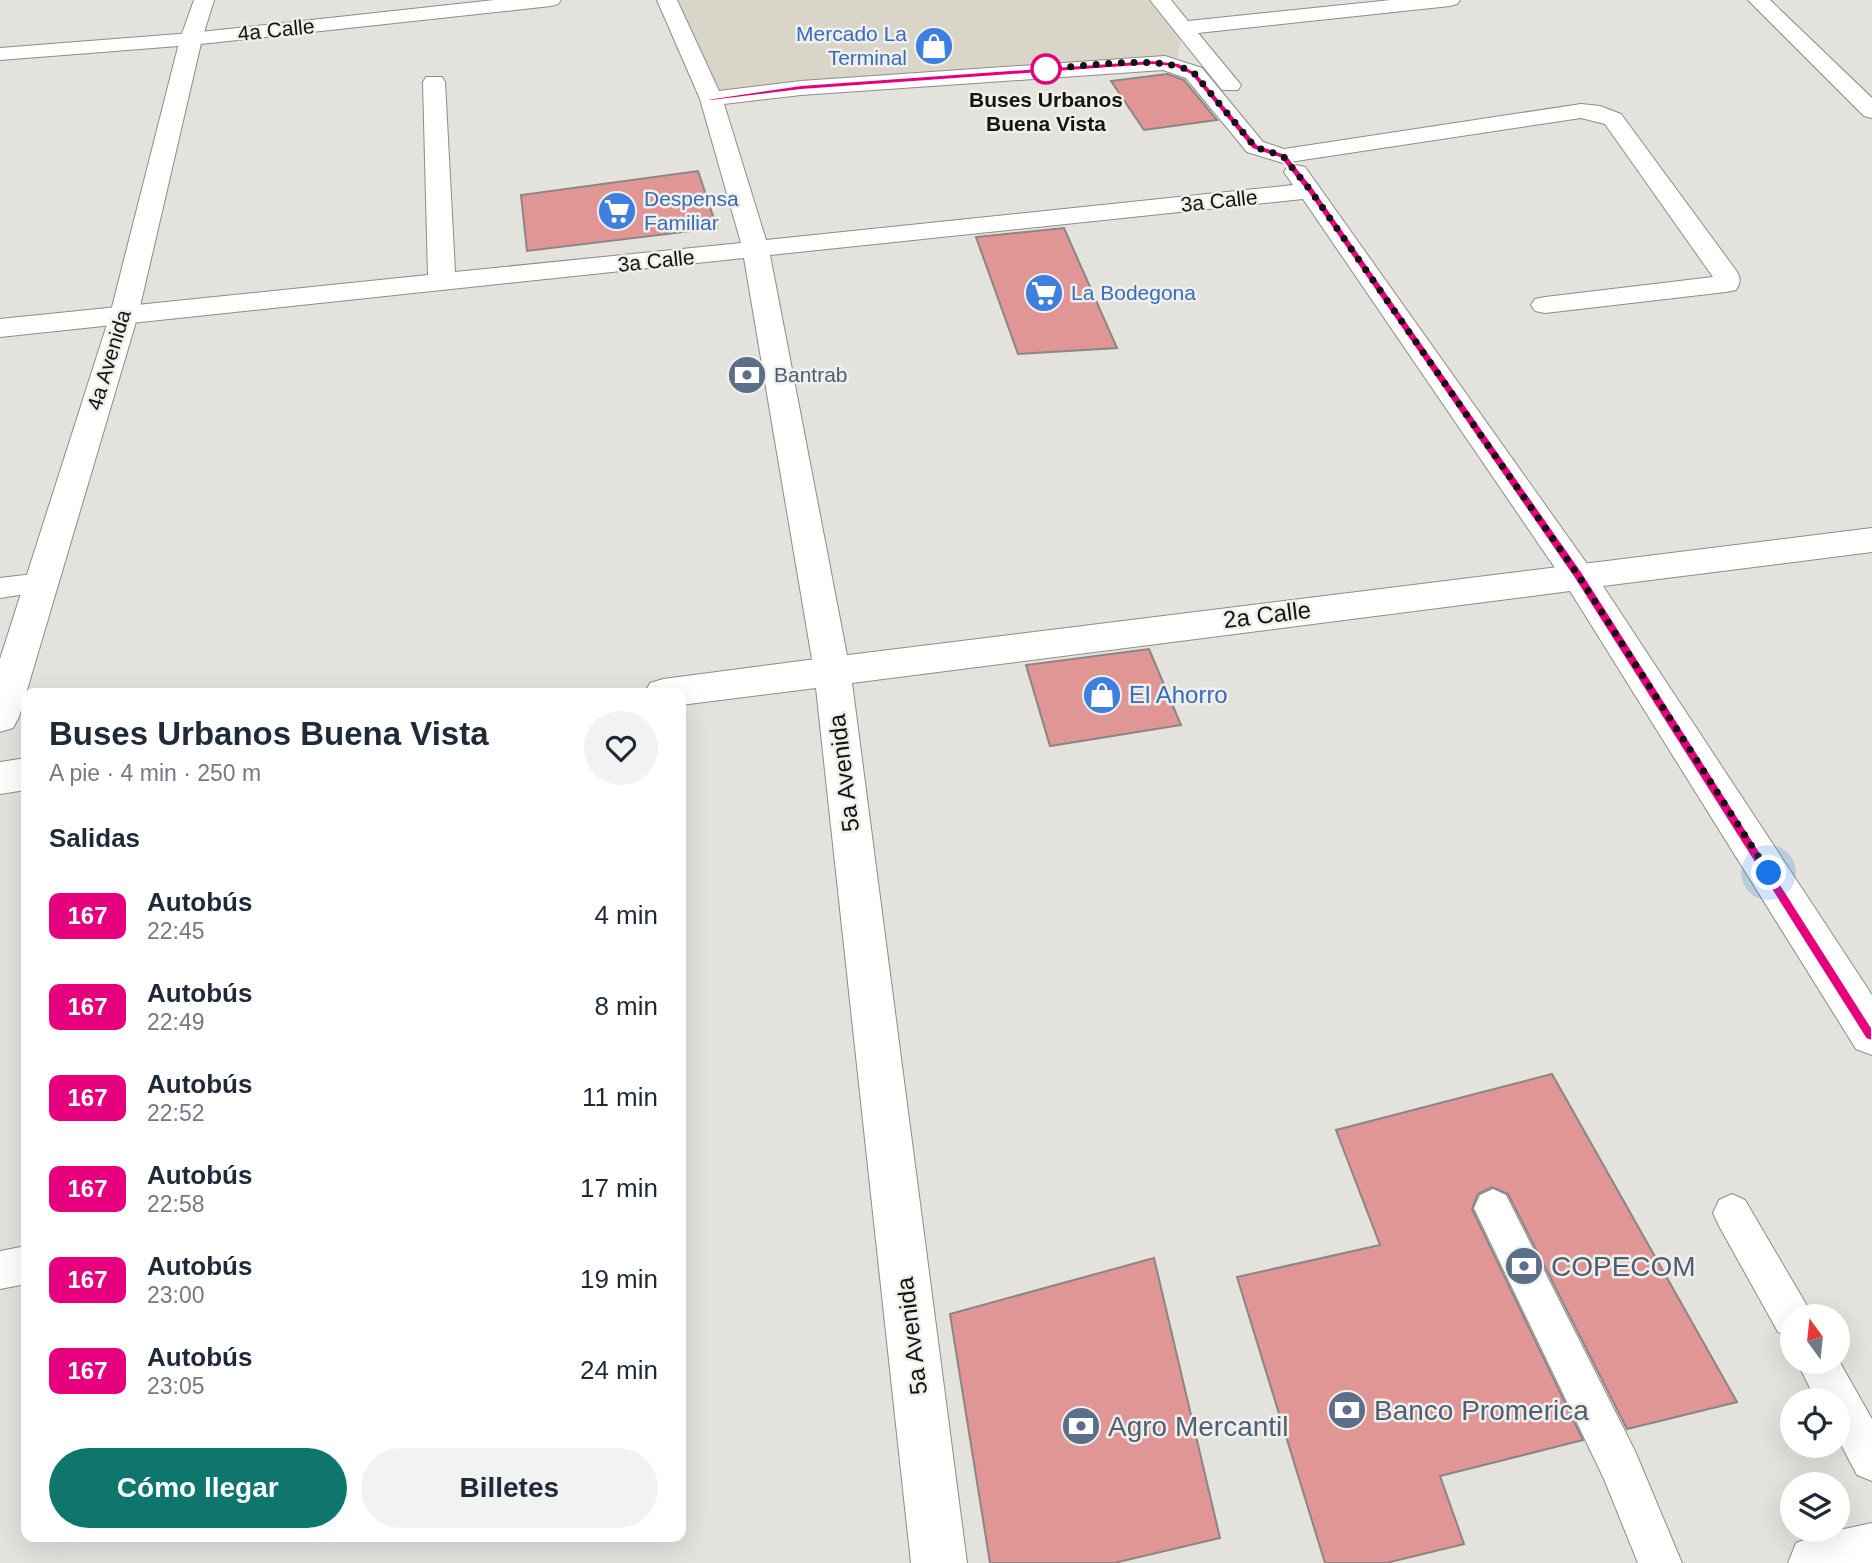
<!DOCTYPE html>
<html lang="es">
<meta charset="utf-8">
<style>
body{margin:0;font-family:Helvetica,sans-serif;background:#f2f2f3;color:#1f2937;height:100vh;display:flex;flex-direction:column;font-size:26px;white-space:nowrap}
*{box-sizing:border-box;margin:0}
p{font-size:23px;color:#747a83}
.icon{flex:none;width:38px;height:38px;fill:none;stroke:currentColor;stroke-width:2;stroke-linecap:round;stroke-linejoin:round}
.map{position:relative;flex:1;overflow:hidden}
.panel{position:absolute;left:21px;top:688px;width:665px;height:854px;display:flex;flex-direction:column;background:#fff;border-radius:14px;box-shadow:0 7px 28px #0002}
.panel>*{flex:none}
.badge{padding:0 14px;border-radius:10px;font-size:24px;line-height:46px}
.needle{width:46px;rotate:345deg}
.controls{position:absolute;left:1780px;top:1304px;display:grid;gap:14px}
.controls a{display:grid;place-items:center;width:70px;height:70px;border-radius:50%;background:#fff;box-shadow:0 7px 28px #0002;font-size:35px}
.you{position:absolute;width:35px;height:35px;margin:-18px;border:5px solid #fff;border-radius:50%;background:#1a73e8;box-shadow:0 0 0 10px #1a73e833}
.map>.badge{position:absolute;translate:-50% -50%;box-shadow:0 0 0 4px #fff}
h2{padding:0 28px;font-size:26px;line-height:63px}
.round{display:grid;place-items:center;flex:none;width:74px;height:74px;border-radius:37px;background:#f2f2f3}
.head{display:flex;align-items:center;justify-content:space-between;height:119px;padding:0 28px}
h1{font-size:33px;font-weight:700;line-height:52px}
.cta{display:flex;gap:14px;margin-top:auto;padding:14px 28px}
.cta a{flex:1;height:80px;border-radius:42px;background:#0f766e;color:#fff;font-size:28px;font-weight:700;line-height:80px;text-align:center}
.cta a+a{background:#f2f2f3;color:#1f2937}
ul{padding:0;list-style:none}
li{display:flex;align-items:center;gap:21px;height:91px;padding:0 28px}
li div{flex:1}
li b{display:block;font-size:26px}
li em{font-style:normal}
li .badge{min-width:77px;font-weight:700;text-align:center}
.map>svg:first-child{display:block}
.built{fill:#d9d5c9}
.building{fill:#e09694;stroke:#8b8585;stroke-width:2}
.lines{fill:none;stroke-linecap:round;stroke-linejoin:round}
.lane-casing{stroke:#8d8c87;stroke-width:2}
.street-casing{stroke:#8d8c87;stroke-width:2}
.secondary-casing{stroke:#8d8c87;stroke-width:2}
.lane{fill:#fff;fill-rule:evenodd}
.street{fill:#fff;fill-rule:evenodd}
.secondary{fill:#fff;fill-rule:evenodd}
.line{fill:#e6007e;stroke:#fff;stroke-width:2}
.walk{stroke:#141412;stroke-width:7;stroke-dasharray:0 12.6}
.stop-dot{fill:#fff;stroke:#e6007e;stroke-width:3.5}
.labels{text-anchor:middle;stroke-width:5;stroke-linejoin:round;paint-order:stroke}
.far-street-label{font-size:21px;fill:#141412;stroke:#f1efea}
.far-shop-label{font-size:21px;fill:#366cbe;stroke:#f1efea;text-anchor:start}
.far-stop-label{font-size:21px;font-weight:bold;fill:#141412;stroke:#f1efea}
.far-service-label{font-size:21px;fill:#4e5e75;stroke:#f1efea;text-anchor:start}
.street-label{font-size:24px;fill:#141412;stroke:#f1efea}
.shop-label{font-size:24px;fill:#366cbe;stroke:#f1efea;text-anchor:start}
.near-service-label{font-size:28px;fill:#4e5e75;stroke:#f1efea;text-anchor:start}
</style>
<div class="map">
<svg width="1872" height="1563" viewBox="0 0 1872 1563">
<rect width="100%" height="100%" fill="#e4e2dd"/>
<polygon class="built" points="667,0 1160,0 1183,28 1176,65 711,99"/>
<g class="building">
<polygon points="1167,74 1184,80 1217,120 1144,130 1111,81"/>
<polygon points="698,171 717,228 527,251 521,195"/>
<polygon points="1064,228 1117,348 1018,354 976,237"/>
<polygon points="1149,649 1181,725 1050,746 1026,665"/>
<polygon points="1552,1074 1737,1402 1627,1429 1508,1194 1492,1187 1478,1194 1472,1209 1583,1440 1440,1476 1464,1544 1386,1563 1325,1563 1237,1277 1380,1245 1336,1130"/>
<polygon points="1154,1258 1220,1538 1114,1563 990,1563 950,1314"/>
</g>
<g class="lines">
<g class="lane-casing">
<g id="lane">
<polygon points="41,573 50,576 54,583 50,590 0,598 0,578"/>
<polygon points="1493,1189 1506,1195 1635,1451 1682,1563 1638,1563 1604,1479 1474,1208 1480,1195"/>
<polygon points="1732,1194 1745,1200 1806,1304 1811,1316 1792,1316 1792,1338 1778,1332 1719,1226 1713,1213 1719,1200"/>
<polygon points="26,1246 26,1284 0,1289 0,1251"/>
<polygon points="1838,1359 1872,1419 1872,1481 1857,1475 1838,1439 1838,1400 1816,1400 1797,1362 1838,1362"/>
</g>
</g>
<g class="street-casing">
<g id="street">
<polygon points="494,0 561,0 558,4 551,6 191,45 0,60 0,48 191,33"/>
<path d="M657,0H677L719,91L801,81L1165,56L1202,68L1263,142L1284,149L1581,104L1600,106L1621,114L1735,269C1741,277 1741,282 1736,290L1726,292L1545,313L1535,311L1531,305L1535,299L1545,297L1713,277L1605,124L1581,118L1283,163L1247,152L1186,78L1163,70L801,95L724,104L766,240L1293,185L1284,172L1287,167L1296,165L1305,167L1595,575L1590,584L1578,587L1566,584L1303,199L770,255L850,671L845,681L832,685L819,681L814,671L744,258L0,337V319L428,275L423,82L426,77H442L445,82L455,272L741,243L700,99Z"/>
<polygon points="1150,0 1171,0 1188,21 1391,0 1460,0 1457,4 1450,6 1198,33 1241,85 1238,90 1222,90"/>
<polygon points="1748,0 1770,0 1872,98 1872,118 1864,116"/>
</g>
</g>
<g class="secondary-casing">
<g id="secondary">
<polygon points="194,0 214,0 202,39 138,315 19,717 13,728 0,732 0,659 110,315 180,39"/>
<polygon points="1872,528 1872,552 1603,586 1872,995 1872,1055 1856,1049 1570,591 852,683 967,1563 911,1563 816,688 681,705 681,693 645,693 650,683 663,679 832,657"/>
<polygon points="26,758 26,790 0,794 0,762"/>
<polygon points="1872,1523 1872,1563 1788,1563 1796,1543 1816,1535"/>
</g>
</g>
<use href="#lane" class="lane"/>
<use href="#street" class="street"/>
<use href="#secondary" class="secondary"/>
</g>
<polygon class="line" points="1152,60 1179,63 1196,72 1258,145 1286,154 1314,189 1582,572 1872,1028 1872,1041 1866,1039 1574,578 1308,193 1280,158 1252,149 1191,75 1174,67 1152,65 801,90 711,101 707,99 801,85"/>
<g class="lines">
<path class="walk" d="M1046,69C1080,67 1162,53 1194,73L1255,147L1283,156L1311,191L1578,575L1769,873"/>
</g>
<defs>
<g id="shop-disc" transform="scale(2.0125)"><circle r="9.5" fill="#3f7fe0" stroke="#f1efea"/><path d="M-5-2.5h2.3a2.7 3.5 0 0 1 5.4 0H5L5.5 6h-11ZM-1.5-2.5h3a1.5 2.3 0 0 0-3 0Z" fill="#fff"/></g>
<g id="supermarket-disc" transform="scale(2.0125)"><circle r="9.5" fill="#3f7fe0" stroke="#f1efea"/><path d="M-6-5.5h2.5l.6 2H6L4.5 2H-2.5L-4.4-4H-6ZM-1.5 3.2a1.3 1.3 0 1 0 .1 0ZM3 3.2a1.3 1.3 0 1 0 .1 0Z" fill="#fff"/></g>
<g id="bank-disc" transform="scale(2.0125)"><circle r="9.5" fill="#5c6f8a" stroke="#f1efea"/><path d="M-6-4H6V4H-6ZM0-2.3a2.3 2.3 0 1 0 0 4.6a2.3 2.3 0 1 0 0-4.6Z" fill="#fff"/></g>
</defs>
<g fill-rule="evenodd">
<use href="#shop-disc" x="934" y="46"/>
<use href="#supermarket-disc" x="617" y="211"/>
<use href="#supermarket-disc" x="1044" y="293"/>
<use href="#bank-disc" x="747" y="375"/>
<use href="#shop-disc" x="1102" y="695"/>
<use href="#bank-disc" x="1524" y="1266"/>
<use href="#bank-disc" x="1347" y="1410"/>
<use href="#bank-disc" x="1081" y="1426"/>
</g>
<circle class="stop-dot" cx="1046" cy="69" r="14"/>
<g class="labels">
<g class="far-street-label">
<text transform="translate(276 30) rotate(-6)" y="7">4a Calle</text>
<text transform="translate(1219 201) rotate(-6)" y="7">3a Calle</text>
<text transform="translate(656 261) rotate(-6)" y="7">3a Calle</text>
<text transform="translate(109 360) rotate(-73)" y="7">4a Avenida</text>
</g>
<g class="far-shop-label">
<text x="907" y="41" text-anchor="end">Mercado La<tspan x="907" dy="24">Terminal</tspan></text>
<text x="644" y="206">Despensa<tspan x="644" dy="24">Familiar</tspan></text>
<text x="1071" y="300">La Bodegona</text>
</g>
<g class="far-stop-label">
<text x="1046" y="107">Buses Urbanos<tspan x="1046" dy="24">Buena Vista</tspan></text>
</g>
<g class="far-service-label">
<text x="774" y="382">Bantrab</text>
</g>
<g class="street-label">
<text transform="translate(1267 615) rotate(-7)" y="8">2a Calle</text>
<text transform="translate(844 773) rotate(-97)" y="8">5a Avenida</text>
<text transform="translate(912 1336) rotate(-97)" y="8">5a Avenida</text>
</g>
<g class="shop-label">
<text x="1129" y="703">El Ahorro</text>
</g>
<g class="near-service-label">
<text x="1551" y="1276">COPECOM</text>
<text x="1374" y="1420">Banco Promerica</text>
<text x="1108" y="1436">Agro Mercantil</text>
</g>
</g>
</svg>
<div class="controls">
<a><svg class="needle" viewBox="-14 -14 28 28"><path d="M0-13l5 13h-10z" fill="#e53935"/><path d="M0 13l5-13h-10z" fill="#747a83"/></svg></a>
<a><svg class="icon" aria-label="locate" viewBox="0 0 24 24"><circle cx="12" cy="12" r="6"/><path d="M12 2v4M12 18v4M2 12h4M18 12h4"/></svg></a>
<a><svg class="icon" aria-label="layers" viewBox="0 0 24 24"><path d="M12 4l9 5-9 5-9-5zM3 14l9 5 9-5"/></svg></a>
</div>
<div class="you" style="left:1769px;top:873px"></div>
<section class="panel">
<div class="head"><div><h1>Buses Urbanos Buena Vista</h1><p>A pie · 4 min · 250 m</p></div><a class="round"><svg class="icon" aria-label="heart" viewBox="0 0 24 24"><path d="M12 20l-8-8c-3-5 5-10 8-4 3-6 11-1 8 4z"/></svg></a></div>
<h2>Salidas</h2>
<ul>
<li><span class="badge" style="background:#e6007e;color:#fff">167</span><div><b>Autobús</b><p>22:45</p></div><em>4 min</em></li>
<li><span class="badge" style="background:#e6007e;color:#fff">167</span><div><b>Autobús</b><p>22:49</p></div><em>8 min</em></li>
<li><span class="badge" style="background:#e6007e;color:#fff">167</span><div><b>Autobús</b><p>22:52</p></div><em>11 min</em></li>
<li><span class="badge" style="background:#e6007e;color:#fff">167</span><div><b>Autobús</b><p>22:58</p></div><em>17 min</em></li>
<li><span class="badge" style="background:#e6007e;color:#fff">167</span><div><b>Autobús</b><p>23:00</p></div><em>19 min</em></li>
<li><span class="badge" style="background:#e6007e;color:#fff">167</span><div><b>Autobús</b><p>23:05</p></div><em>24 min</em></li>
</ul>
<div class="cta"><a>Cómo llegar</a><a>Billetes</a></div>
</section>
</div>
